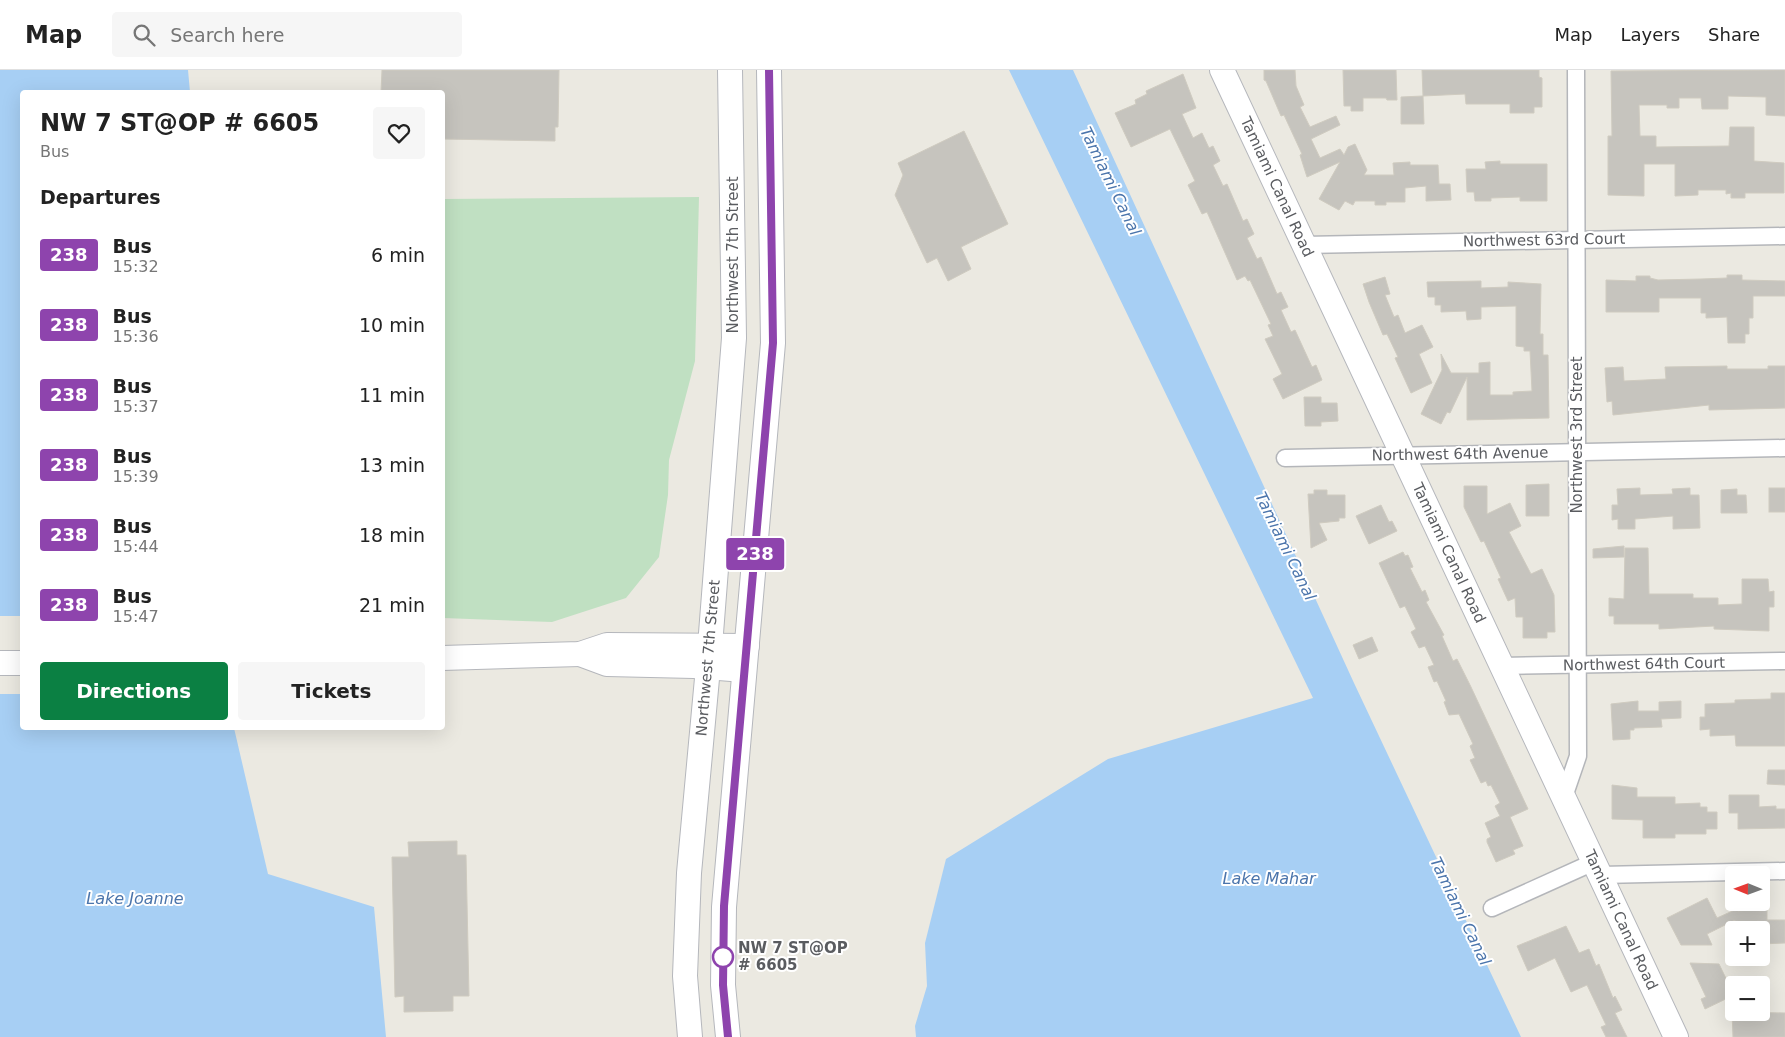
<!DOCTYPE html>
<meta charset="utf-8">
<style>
body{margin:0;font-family:"DejaVu Sans",sans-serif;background:#f6f6f6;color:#222;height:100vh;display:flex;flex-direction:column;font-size:19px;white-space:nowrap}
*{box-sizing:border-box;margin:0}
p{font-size:16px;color:#767676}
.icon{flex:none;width:28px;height:28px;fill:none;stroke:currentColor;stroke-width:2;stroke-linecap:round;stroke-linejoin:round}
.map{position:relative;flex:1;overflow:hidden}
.drawer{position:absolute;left:20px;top:20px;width:425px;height:640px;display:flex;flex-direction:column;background:#fff;border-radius:5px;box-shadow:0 5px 20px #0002}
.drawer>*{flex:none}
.badge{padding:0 10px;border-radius:4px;font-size:18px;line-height:32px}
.needle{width:32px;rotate:271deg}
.tools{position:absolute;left:1725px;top:796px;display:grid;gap:10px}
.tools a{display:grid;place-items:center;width:45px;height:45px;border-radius:5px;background:#fff;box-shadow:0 5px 20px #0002;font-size:25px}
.map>.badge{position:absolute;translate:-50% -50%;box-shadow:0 0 0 2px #fff}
h2{padding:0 20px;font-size:19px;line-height:45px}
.round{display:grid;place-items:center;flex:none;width:52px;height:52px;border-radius:5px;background:#f6f6f6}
.head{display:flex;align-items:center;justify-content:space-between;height:85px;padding:0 20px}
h1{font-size:24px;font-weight:600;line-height:38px}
.action{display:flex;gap:10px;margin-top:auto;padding:10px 20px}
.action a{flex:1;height:58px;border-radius:5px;background:#0b8043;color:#fff;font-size:20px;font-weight:600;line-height:58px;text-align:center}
.action a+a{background:#f6f6f6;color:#222}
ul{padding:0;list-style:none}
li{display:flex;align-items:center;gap:15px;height:70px;padding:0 20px}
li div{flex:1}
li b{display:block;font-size:19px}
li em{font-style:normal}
li .badge{min-width:55px;font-weight:700;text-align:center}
header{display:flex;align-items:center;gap:30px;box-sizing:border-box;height:70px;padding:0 25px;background:#fff;border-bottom:1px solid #e0e0e0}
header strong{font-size:24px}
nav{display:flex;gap:28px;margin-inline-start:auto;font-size:18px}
.search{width:350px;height:45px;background:#f6f6f6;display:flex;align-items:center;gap:12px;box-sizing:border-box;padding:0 18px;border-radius:5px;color:#767676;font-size:19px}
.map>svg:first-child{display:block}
.green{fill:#c0e0c2}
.water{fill:#a7cff4}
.building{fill:#c6c4be;stroke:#cfcbc0}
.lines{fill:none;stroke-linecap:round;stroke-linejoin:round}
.street-casing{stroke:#b4b6ba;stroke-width:19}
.secondary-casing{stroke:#b5b7bc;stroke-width:26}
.street{stroke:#fff;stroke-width:16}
.secondary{stroke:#fff;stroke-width:24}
.line-casing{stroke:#fff;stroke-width:11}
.line{stroke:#8e44ad;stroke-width:8}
.stop-dot{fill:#fff;stroke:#8e44ad;stroke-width:2.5}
.labels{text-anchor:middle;stroke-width:4;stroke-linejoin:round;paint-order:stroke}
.street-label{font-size:15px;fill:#5a5c60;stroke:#fff}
.stop-label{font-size:15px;font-weight:bold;fill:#5a5c60;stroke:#fff;text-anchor:start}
.water-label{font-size:16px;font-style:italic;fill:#4b75ac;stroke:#fff}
</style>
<header>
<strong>Map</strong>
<div class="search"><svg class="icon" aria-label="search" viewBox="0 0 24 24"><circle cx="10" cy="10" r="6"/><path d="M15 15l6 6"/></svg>Search here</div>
<nav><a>Map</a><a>Layers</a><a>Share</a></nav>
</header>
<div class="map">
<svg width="1785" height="967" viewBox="0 0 1785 967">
<rect width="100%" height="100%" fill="#ebe9e1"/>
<polygon class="green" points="699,127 695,291 669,390 668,425 659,487 626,528 552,552 443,548 443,129"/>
<g class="water">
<polygon points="0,0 188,0 190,22 22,22 22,546 0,546"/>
<polygon points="1009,0 1073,0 1354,613 1521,967 916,967 915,956 927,916 925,873 946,789 1108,689 1313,628"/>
<polygon points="0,624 22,624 22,658 234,658 268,804 374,837 386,967 0,967"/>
</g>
<g class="building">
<polygon points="382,0 559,0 558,57 555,57 555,71 442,69 442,22 381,22"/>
<polygon points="1264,0 1295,0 1296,16 1304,35 1300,37 1310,57 1336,46 1340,55 1311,69 1320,88 1340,79 1344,85 1348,77 1355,74 1367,100 1364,105 1394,105 1393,93 1410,92 1410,95 1438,95 1439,114 1450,114 1451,130 1426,131 1426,116 1405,118 1405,132 1386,132 1386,135 1375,135 1375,131 1355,131 1353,135 1345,131 1339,140 1319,129 1340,92 1307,107 1300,85 1302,84 1284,45 1281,46 1266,11 1264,10"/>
<polygon points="1343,0 1396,0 1397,30 1387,30 1386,28 1363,28 1363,41 1351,41 1351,36 1344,36"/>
<polygon points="1422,0 1539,0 1539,7 1542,8 1542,37 1534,37 1534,43 1510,43 1510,34 1466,34 1465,24 1423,26"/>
<polygon points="1785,0 1785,46 1766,45 1766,27 1728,26 1728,39 1702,39 1701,28 1679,28 1679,38 1667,38 1667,35 1639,35 1640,66 1656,66 1656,77 1729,76 1730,57 1754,57 1754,91 1784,93 1784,123 1745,123 1745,128 1731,128 1731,123 1726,124 1726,120 1698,120 1698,125 1675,126 1675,94 1644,94 1644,126 1608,125 1608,66 1612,66 1611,1"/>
<polygon points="1183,4 1196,38 1182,44 1193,68 1202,63 1209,78 1213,76 1220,91 1213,95 1223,116 1227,114 1243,151 1247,149 1254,164 1247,168 1257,189 1261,187 1277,224 1281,222 1288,237 1281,240 1291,262 1295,260 1312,297 1316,295 1322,310 1283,329 1273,309 1282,304 1265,269 1273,266 1268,255 1271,254 1250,210 1248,211 1245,206 1237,210 1207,142 1202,144 1188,115 1195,111 1170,59 1131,77 1115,43 1136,34 1135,30 1147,24 1146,21"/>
<polygon points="1423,26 1424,54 1401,54 1401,27"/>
<polygon points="964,61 1008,154 961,177 971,199 948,211 937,188 927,193 895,125 903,105 898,93"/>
<polygon points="1500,91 1500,94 1547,94 1547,131 1520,131 1520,127 1491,128 1491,131 1475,131 1474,122 1467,122 1466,99 1486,99 1485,92"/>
<polygon points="1727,205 1742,205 1742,210 1785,211 1785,226 1753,226 1753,248 1749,248 1749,264 1745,264 1745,273 1728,273 1727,247 1706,248 1706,243 1701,243 1701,228 1659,228 1659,242 1606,242 1606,210 1636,211 1636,206 1650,206 1650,208 1658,210 1701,209 1727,208"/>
<polygon points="1385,207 1390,224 1385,225 1394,247 1398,245 1405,263 1422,255 1433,277 1419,284 1432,313 1411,323 1395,288 1398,287 1387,264 1383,265 1369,232 1363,214"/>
<polygon points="1481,211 1481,218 1508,217 1508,212 1541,214 1540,264 1543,264 1543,285 1548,285 1549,348 1467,350 1467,307 1450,343 1447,342 1441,354 1421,344 1442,300 1441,284 1451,303 1479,303 1479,293 1490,292 1490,325 1513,325 1513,322 1532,321 1530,281 1524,281 1524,277 1516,276 1516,236 1481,237 1481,249 1467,250 1466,241 1441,242 1441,235 1435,235 1435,227 1428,227 1427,212"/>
<polygon points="1727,296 1727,299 1768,299 1768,296 1785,296 1785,338 1709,340 1709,335 1613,345 1612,331 1607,332 1605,298 1623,297 1624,311 1666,309 1665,297"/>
<polygon points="1304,327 1321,327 1321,333 1337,333 1338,351 1321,352 1321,356 1305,356"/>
<polygon points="1549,414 1549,446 1526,446 1526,415"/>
<polygon points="1464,416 1487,416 1487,444 1510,433 1521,456 1509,462 1531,504 1542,499 1554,525 1555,562 1547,562 1547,568 1523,568 1523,547 1516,547 1515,528 1508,531 1498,509 1501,508 1484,471 1481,472 1464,437"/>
<polygon points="1640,418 1640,425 1673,424 1672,419 1690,418 1690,425 1699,425 1700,458 1673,459 1673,446 1635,449 1635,459 1618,459 1618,449 1612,450 1612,435 1618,435 1617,419"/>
<rect x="1769" y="418" width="16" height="24"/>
<polygon points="1737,419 1737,425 1746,425 1747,443 1721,443 1721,420"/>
<polygon points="1314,420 1327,420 1327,425 1345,425 1345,448 1339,448 1339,451 1319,453 1327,470 1311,478 1308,424 1314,424"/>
<polygon points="1381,435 1389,452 1392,451 1397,461 1369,474 1356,446"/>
<polygon points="1624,476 1624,487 1593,488 1593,479"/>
<polygon points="1625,478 1648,478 1649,524 1693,524 1693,528 1718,528 1718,535 1742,534 1742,509 1768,509 1769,522 1774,521 1774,537 1769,537 1769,561 1714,559 1714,556 1659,559 1659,554 1614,554 1614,546 1609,546 1609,528 1624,529"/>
<polygon points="1403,482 1405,486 1408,485 1413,497 1410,498 1422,522 1425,520 1429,530 1426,532 1444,565 1442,566 1453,591 1457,589 1471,617 1528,739 1510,747 1523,776 1513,780 1515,784 1496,792 1487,772 1487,769 1491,767 1485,753 1500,746 1495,736 1500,733 1491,715 1488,716 1486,711 1481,713 1470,690 1475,688 1470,676 1473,674 1459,644 1449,645 1444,632 1446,631 1437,611 1434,612 1428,597 1434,595 1425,576 1419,578 1411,562 1416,559 1405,536 1400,538 1379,493"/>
<polygon points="1372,567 1378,581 1359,589 1353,575"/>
<polygon points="1771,623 1785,623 1785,676 1736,676 1735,665 1710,666 1710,659 1700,660 1700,647 1705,647 1705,634 1735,633 1735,630 1771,629"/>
<polygon points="1638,631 1638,641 1659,641 1659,632 1681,631 1681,648 1661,649 1662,657 1634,658 1634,660 1630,660 1630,669 1613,670 1611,634"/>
<polygon points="1768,700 1785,700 1785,715 1767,714"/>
<polygon points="1612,715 1637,718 1637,727 1675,727 1675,734 1700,733 1700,737 1707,737 1707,742 1717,742 1717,759 1706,759 1706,764 1675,764 1675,768 1643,768 1643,750 1612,749"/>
<polygon points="1729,725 1759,725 1759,737 1776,736 1776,739 1785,739 1785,758 1738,759 1738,743 1729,743"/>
<polygon points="457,771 457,785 466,785 469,926 453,926 453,941 404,942 404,926 395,927 392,787 409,787 408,772"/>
<polygon points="1707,828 1717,848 1737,839 1738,841 1767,839 1767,850 1785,850 1785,873 1761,874 1761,860 1737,860 1735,850 1707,864 1712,875 1681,875 1667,848"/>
<polygon points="1566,856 1579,883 1589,879 1596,896 1599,894 1613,928 1615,926 1622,940 1615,943 1627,967 1606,967 1601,957 1606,955 1587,915 1571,922 1555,888 1528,901 1517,876"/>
<polygon points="1690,893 1719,894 1734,925 1705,939 1701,929 1706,927"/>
<polygon points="1732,942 1785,943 1785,967 1733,967"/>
</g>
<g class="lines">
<g class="street-casing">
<g id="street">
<polyline points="1304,175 1785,166"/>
<polyline points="1285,388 1785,378"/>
<polyline points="1502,596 1785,591"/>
<polyline points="1564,727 1578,686 1576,0"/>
<polyline points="1601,805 1785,801"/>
<polyline points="1492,838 1594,792"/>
</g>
</g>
<g class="secondary-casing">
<g id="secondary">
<polyline points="1222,0 1676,967"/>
<polyline points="580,584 607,594 694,596 744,600"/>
<polyline points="442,588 580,584 607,575 747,576"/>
<polyline points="0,593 22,593"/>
<polyline points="690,967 685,906 689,803 710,576 734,268 730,0"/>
<polyline points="728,967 723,915 724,837 773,273 769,0"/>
</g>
</g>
<use href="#street" class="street"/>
<use href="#secondary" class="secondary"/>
</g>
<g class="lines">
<g class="line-casing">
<polyline id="line" points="728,967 723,915 724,836 773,273 769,0"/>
</g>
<use href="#line" class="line"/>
</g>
<circle class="stop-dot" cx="723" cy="887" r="10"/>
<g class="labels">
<g class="street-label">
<text transform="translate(1277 117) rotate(65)" y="5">Tamiami Canal Road</text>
<text transform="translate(1544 170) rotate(-1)" y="5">Northwest 63rd Court</text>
<text transform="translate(733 185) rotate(-90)" y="5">Northwest 7th Street</text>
<text transform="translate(1577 365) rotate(-90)" y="5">Northwest 3rd Street</text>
<text transform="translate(1460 384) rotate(-1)" y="5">Northwest 64th Avenue</text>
<text transform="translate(1449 483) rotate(65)" y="5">Tamiami Canal Road</text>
<text transform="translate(708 588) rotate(-85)" y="5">Northwest 7th Street</text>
<text transform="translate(1644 594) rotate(-1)" y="5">Northwest 64th Court</text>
<text transform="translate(1621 850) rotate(65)" y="5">Tamiami Canal Road</text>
</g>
<g class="stop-label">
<text x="738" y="883">NW 7 ST@OP<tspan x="738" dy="17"># 6605</tspan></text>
</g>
<g class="water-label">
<text transform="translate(1111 111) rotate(64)" y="6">Tamiami Canal</text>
<text transform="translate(1286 476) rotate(64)" y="6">Tamiami Canal</text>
<text x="1269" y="814">Lake Mahar</text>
<text x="135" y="834">Lake Joanne</text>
<text transform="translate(1461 841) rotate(64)" y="6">Tamiami Canal</text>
</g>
</g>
</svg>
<div class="tools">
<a><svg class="needle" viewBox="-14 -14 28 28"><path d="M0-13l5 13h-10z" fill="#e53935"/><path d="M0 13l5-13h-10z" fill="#767676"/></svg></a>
<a>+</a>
<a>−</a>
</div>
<b class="badge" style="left:755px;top:484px;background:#8e44ad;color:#fff">238</b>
<section class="drawer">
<div class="head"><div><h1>NW 7 ST@OP # 6605</h1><p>Bus</p></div><a class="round"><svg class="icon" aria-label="heart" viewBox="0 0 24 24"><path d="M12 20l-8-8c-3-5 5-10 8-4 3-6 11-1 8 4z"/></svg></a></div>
<h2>Departures</h2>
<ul>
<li><span class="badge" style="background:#8e44ad;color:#fff">238</span><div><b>Bus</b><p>15:32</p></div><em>6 min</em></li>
<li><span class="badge" style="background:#8e44ad;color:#fff">238</span><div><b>Bus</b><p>15:36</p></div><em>10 min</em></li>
<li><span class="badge" style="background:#8e44ad;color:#fff">238</span><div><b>Bus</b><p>15:37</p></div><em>11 min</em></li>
<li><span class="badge" style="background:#8e44ad;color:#fff">238</span><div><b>Bus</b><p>15:39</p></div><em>13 min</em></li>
<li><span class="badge" style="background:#8e44ad;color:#fff">238</span><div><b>Bus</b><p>15:44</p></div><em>18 min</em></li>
<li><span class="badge" style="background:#8e44ad;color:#fff">238</span><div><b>Bus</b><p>15:47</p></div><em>21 min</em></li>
</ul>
<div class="action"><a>Directions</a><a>Tickets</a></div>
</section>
</div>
